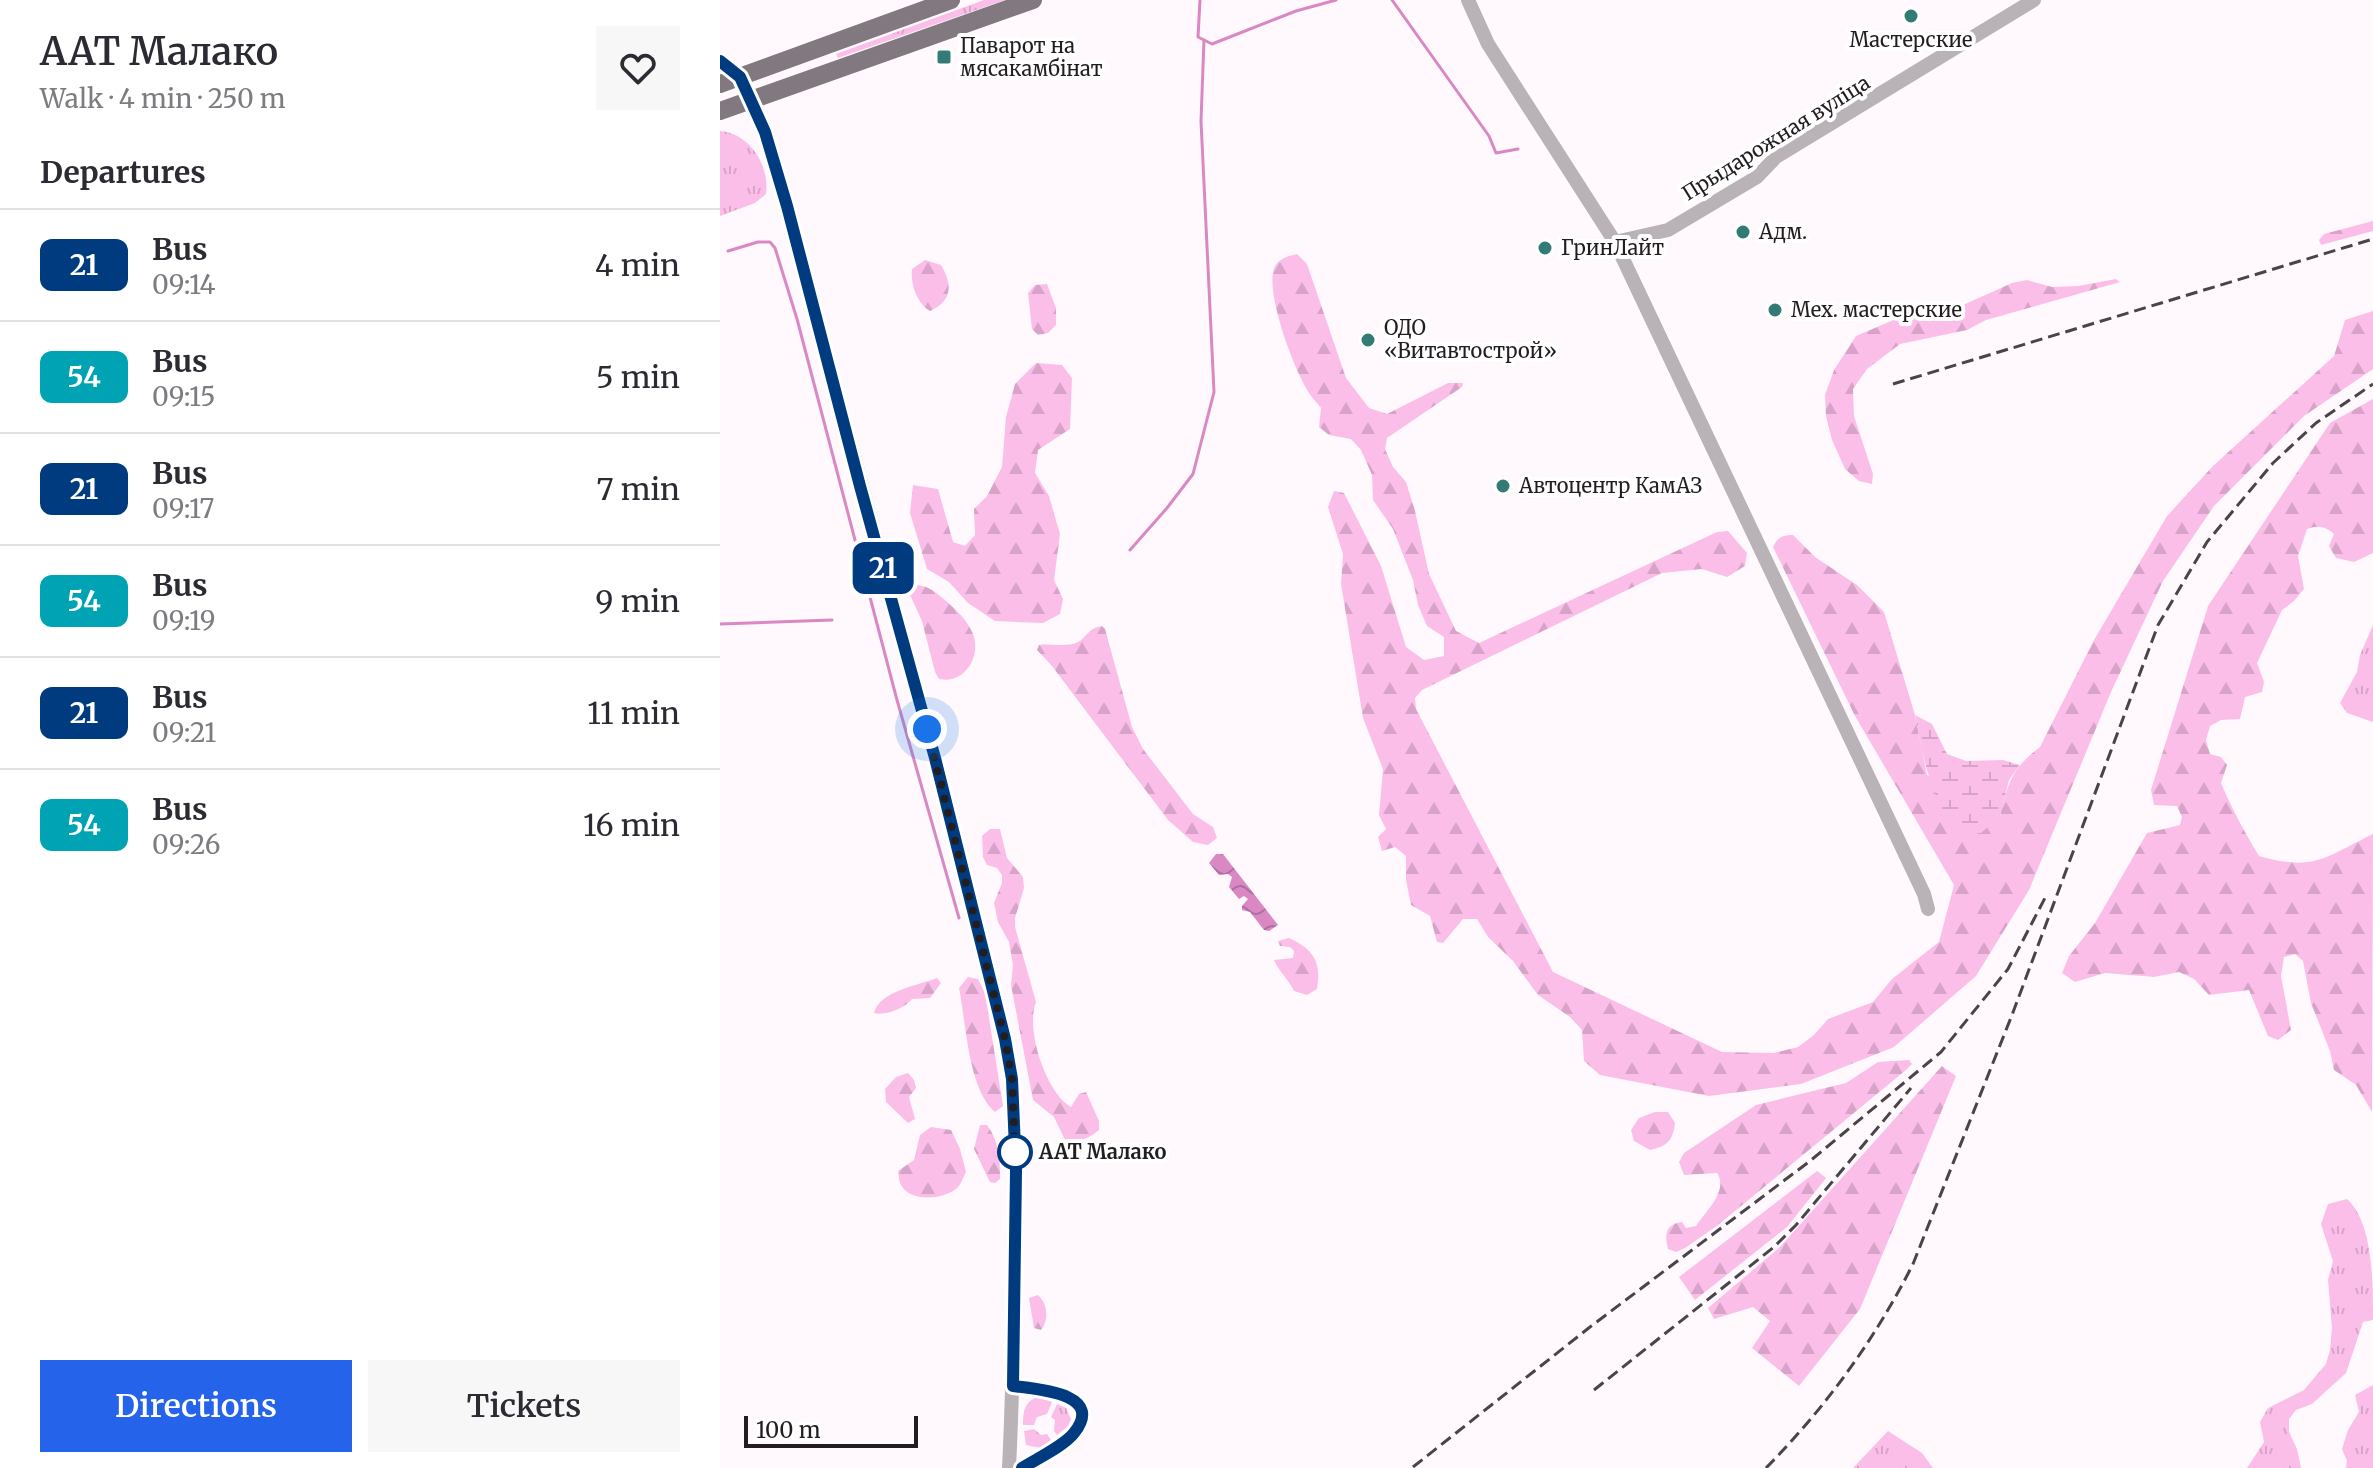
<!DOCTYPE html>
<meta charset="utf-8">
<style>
body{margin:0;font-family:Merriweather,serif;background:#f7f7f7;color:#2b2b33;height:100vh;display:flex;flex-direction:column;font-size:30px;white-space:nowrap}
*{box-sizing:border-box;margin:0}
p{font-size:26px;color:#7c7c81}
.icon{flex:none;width:44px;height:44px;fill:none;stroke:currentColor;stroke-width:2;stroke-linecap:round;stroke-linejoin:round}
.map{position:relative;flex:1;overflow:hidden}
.side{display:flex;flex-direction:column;background:#fff;width:720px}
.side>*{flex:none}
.badge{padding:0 16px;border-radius:12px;font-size:28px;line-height:52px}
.scale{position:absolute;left:24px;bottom:20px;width:174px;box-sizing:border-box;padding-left:8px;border:4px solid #221d21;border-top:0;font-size:22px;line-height:28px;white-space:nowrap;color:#221d21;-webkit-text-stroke:6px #fff;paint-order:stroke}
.you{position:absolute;width:40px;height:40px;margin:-20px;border:6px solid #fff;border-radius:50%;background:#1a73e8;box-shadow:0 0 0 12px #1a73e833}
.map>.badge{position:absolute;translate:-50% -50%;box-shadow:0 0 0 4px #fff}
h2{padding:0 40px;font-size:30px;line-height:72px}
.round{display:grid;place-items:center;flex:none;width:84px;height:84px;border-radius:0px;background:#f7f7f7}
.overview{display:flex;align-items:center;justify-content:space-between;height:136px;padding:0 40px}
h1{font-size:38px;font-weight:600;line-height:60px}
.action{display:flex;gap:16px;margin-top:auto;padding:16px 40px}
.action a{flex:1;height:92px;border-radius:0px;background:#2563eb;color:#fff;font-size:32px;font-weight:600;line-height:92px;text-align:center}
.action a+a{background:#f7f7f7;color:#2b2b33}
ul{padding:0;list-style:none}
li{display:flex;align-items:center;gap:24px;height:112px;padding:0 40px;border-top:2px solid #e1e1e2}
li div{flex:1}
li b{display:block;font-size:30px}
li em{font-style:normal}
li .badge{min-width:88px;font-weight:700;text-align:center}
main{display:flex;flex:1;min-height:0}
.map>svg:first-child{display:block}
.grass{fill:url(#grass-tufts)}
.forest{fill:url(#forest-firs)}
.wetland{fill:url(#wetland-marsh)}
.water{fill:url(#water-waves)}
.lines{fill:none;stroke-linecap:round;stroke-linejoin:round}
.stream{stroke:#d988c4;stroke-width:3}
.minor{stroke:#b9b3b7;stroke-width:14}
.major{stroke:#82787f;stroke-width:18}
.rail{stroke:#494448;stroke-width:3;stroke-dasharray:12 6;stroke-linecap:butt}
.line-casing{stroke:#fff;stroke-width:18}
.line{stroke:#003b80;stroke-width:12}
.walk{stroke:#221d21;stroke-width:8;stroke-dasharray:0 14.4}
.poi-dot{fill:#337b75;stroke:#fff;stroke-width:3}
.stop-dot{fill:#fff;stroke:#003b80;stroke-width:4}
.labels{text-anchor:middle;stroke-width:8;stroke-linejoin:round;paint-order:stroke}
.poi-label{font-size:20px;fill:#221d21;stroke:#fff;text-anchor:start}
.street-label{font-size:20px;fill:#221d21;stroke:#fff}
.stop-label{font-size:20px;font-weight:bold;fill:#221d21;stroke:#fff;text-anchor:start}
</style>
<main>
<section class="side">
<div class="overview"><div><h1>ААТ Малако</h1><p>Walk · 4 min · 250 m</p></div><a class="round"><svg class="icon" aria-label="heart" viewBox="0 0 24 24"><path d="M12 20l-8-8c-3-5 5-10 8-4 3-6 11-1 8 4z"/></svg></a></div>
<h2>Departures</h2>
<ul>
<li><span class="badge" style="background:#003b80;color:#fff">21</span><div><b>Bus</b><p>09:14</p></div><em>4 min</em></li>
<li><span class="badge" style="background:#00a3b4;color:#fff">54</span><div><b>Bus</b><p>09:15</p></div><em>5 min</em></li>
<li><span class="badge" style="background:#003b80;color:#fff">21</span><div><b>Bus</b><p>09:17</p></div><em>7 min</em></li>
<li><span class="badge" style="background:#00a3b4;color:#fff">54</span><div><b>Bus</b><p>09:19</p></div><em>9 min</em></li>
<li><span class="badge" style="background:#003b80;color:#fff">21</span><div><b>Bus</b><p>09:21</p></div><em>11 min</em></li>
<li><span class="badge" style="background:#00a3b4;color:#fff">54</span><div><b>Bus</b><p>09:26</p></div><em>16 min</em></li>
</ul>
<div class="action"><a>Directions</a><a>Tickets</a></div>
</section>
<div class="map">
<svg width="1653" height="1468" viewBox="0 0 1653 1468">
<defs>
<pattern id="grass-tufts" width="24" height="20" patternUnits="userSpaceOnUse" patternTransform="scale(2)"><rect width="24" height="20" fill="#fbbee9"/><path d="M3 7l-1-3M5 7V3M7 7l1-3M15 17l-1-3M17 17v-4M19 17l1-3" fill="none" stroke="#d7a3c8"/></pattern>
<pattern id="forest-firs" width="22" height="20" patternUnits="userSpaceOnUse" patternTransform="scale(2)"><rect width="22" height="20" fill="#fbbee9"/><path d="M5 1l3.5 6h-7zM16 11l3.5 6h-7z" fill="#d7a3c8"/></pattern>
<pattern id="wetland-marsh" width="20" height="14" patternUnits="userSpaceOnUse" patternTransform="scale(2)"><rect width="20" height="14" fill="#fbbee9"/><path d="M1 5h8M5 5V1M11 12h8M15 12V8" fill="none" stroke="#d7a3c8"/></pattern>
<pattern id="water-waves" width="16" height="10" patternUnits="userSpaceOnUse" patternTransform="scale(2)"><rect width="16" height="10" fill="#d988c4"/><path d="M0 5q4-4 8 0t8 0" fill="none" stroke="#b06f9f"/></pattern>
</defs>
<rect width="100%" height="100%" fill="#fff9fd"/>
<g class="grass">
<polygon points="264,0 285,0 118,58 116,54"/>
<path d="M0,131C29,133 50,165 46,194L35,203L0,216Z"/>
<polygon points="1653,625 1653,722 1627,713 1620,703 1637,672 1640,655"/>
<path d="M1627,1199C1653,1223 1653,1280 1653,1320L1643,1322L1626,1373L1592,1404L1576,1410L1569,1419V1432L1577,1449L1581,1468H1527L1544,1442L1540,1422L1548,1408L1584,1390L1606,1364L1610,1350L1612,1328L1608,1280L1613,1261L1601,1224L1608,1204Z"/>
<polygon points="1653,1385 1653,1468 1626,1468 1627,1461 1622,1449 1628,1430 1639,1412 1635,1395"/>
<path d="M317,1397L332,1402L327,1414L317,1417L314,1425H303C303,1413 304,1402 317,1397Z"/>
<polygon points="337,1404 346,1408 351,1419 348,1426 337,1435 334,1431 335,1420 331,1417"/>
<polygon points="314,1429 321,1435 327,1434 331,1440 321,1448 306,1445 304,1431"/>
<polygon points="1168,1431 1202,1453 1213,1468 1133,1468"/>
</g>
<g class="forest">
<polygon points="1653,221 1653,231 1601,245 1599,240 1604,234"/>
<path d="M577,254L587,264L626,378L649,408L667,414L728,383H743L742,387L667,438L665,449L673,467L686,482L695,511L709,574L736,631L759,643L997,532L1008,531L1027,553L1025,566L1007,577L982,569L942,573L702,690L695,698L696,709L833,972L1002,1052L1054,1053L1078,1047L1094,1035L1108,1019L1153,1002L1172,979L1219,942L1234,885L1135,716L1053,547C1058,537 1062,535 1073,535L1095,557L1137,585L1164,612L1195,715L1207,775L1280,816C1288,783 1292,768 1320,747L1374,640L1447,516L1493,466L1614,356L1625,320L1653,311V369L1584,416L1494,506L1443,581L1391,692L1309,890L1256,976L1174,1047L1081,1084L989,1096L880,1075L864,1061L862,1030L850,1017L818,995L793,961L768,937L757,919H743L723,943L717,942L710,916L691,905L686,880V856L675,847L662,851L658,837L666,829L659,815L663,769L643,718L621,584L623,554L608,507L614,491L624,493L661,566L686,647L704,660L724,656V637L707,626L698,605L693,580L673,529L653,500L652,475L641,450L631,439L609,435L599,427L601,408C597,403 592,398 589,393C575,372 543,289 555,266C560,258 569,256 577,254Z"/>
<path d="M205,260L221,265C233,285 232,301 210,311C197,304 190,283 192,269Z"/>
<polygon points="1396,279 1400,282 1266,320 1247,330 1180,344 1147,369 1133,389 1134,416 1153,474 1152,484 1139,481 1125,469 1112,440 1106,416 1105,395 1114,370 1136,336 1197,310 1219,305 1243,305 1292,283 1307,280 1332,287 1358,286"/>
<polygon points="327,284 336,308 336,325 328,333 318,335 312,329 308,293 315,285"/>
<polygon points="316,363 342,365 352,378 350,429 318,450 315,473 329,496 340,534 334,580 343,599 340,614 323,623 275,621 248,603 229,582 207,569 190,513 193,485 218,489 233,542 245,546 255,535 254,509 267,496 282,467 286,417 295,384"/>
<path d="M1653,399V553L1634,562L1616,558L1609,546L1614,534C1605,526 1598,525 1587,529L1578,556L1584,589L1574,601L1562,610L1537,663L1544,682L1542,692L1525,697L1520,719L1501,720L1490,726L1486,740L1490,754L1501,757L1507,765L1501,783C1512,809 1525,833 1539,856C1595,872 1605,857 1653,834L1652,1112L1636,1085L1614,1070L1610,1051L1591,1003L1583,961L1575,954L1564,957L1561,976L1571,1030L1558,1040L1548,1036L1529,990L1489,995L1474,979L1459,972L1434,977L1385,973L1355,982L1342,973L1349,956L1375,923L1427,833L1460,825L1462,817L1457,806L1434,805L1431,790L1488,606L1610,423Z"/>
<path d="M198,585C210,587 215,592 225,600C236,610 247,619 253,634C262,656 244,685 219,679L215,672L202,621L190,595Z"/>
<path d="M382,626L385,629L412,727L423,749L473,814L493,827L497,838L488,845L473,842L448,820L332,666L317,650L319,645C331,643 349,648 360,641C369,634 369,628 382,626Z"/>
<path d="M270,829H280L287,858L303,877L304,888L295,918V927L316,1002C305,1029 326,1093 351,1107L359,1094L366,1092L379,1121V1130C368,1139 359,1143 345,1140L334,1117L313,1100L291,985L293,965L289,942L278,922L274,903L282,883V875L277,868L267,865L263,857L262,836Z"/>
<path d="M569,938C593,949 602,962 597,989L587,995L574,991C569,980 557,969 554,960L573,958L574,951L570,947L560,946L558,941Z"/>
<path d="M248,977L258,979L265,993L283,1106L275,1112C248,1089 246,1022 239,988Z"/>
<path d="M217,978L221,983L210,998L192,999C185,1008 166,1016 154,1013C160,991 196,986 217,978Z"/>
<path d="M1189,1060L1192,1064L1186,1070L998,1225L965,1248L956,1252L948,1249C944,1234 946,1224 962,1222L966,1228L976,1226C986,1211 1009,1190 997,1173L964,1175L959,1162L964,1153L1036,1105L1126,1083L1158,1062Z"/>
<polygon points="1222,1066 1236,1076 1140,1309 1079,1386 1032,1348 1050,1321 1033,1307 994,1319 988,1308 1059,1248"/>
<polygon points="188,1073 194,1080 196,1088 189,1097 195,1119 188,1123 166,1102 165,1089 176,1077"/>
<path d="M935,1112H948L955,1123C953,1141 947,1146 930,1150L914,1141L911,1130L919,1118Z"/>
<path d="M260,1125H267C279,1141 280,1159 280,1179L275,1183L270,1182L254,1149Z"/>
<path d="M211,1127L231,1130L240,1149L246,1172C243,1178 240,1186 236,1189C221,1200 190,1202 181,1185C179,1181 179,1176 178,1171L194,1160L200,1135Z"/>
<polygon points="1097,1171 1106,1178 1067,1227 975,1300 959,1277"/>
<path d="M318,1295C328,1304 329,1320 321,1330L314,1328L309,1298Z"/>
</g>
<path class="wetland" d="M1195,715L1212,724L1227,754L1246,761L1283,760L1300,765L1289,780L1280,816L1261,833L1236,832C1210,796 1203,757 1195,715Z"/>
<polygon class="water" points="496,854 503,854 558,925 549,931 544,930 530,912 522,910 522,906 528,899 524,896 519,899 509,887 512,877 508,874 499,875 489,863"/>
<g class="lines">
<g class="stream">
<polyline points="480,0 478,37 492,44 576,11 616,0"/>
<polyline points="672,0 769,136 776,153 798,149"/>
<polyline points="8,251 38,242 50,242 55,248 77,319 177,700 239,918"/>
<polyline points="410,550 447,508 473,474 494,392 481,121 484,40"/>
<polyline points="0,624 112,620"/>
</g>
<g class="minor">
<polyline points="748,0 768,44 895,242 1204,894 1208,909"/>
<path d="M0,61L20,77L31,101L45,132L67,206L215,758L285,1039C296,1103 294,1165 294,1229C294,1309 293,1388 289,1468"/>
<polyline points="895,242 948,230 1037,177 1056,157 1314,0"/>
<path d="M293,1386C316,1389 386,1393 354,1433C344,1446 316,1459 302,1468"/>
</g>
<g class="major">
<polyline points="0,84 231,0"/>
<polyline points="0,111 313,0"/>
</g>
<g class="rail">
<polyline points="1173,384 1653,239"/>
<polyline points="874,1390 1054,1247 1076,1225 1191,1088"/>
<polyline points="693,1467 870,1327 1090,1161 1221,1052 1288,969 1326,896"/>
<path d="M1046,1468C1106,1407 1154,1341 1193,1264L1292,1015L1438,625L1487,542L1553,463L1596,423L1653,384"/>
</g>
</g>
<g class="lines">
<g class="line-casing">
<path id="line" d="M0,61L20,77L31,101L45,132L67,206L140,486L215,758L285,1039L292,1079L296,1171L293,1386C316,1389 386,1393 354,1433C344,1446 316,1459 302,1468"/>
</g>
<use href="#line" class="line"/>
<polyline class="walk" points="207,729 285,1039 292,1079 295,1152"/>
</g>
<g class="poi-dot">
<circle cx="1191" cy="16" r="8"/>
<rect x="216" y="49" width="16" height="16" rx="4"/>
<circle cx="1023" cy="232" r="8"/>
<circle cx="825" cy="248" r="8"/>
<circle cx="1055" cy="310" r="8"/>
<circle cx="648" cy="340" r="8"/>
<circle cx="783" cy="486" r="8"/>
</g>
<circle class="stop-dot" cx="295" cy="1152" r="16"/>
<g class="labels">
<g class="poi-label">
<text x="1191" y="47" text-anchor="middle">Мастерские</text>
<text x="240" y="53">Паварот на<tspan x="240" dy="23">мясакамбінат</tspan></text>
<text x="1039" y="239">Адм.</text>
<text x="841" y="255">ГринЛайт</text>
<text x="1071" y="317">Мех. мастерские</text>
<text x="664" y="335">ОДО<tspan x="664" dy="23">«Витавтострой»</tspan></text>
<text x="799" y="493">Автоцентр КамАЗ</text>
</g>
<g class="street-label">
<text transform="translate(1056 138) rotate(-32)" y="7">Прыдарожная вуліца</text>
</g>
<g class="stop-label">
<text x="319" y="1159">ААТ Малако</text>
</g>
</g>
</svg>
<div class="scale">100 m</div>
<div class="you" style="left:207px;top:729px"></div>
<b class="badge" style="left:163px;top:568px;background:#003b80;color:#fff">21</b>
</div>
</main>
